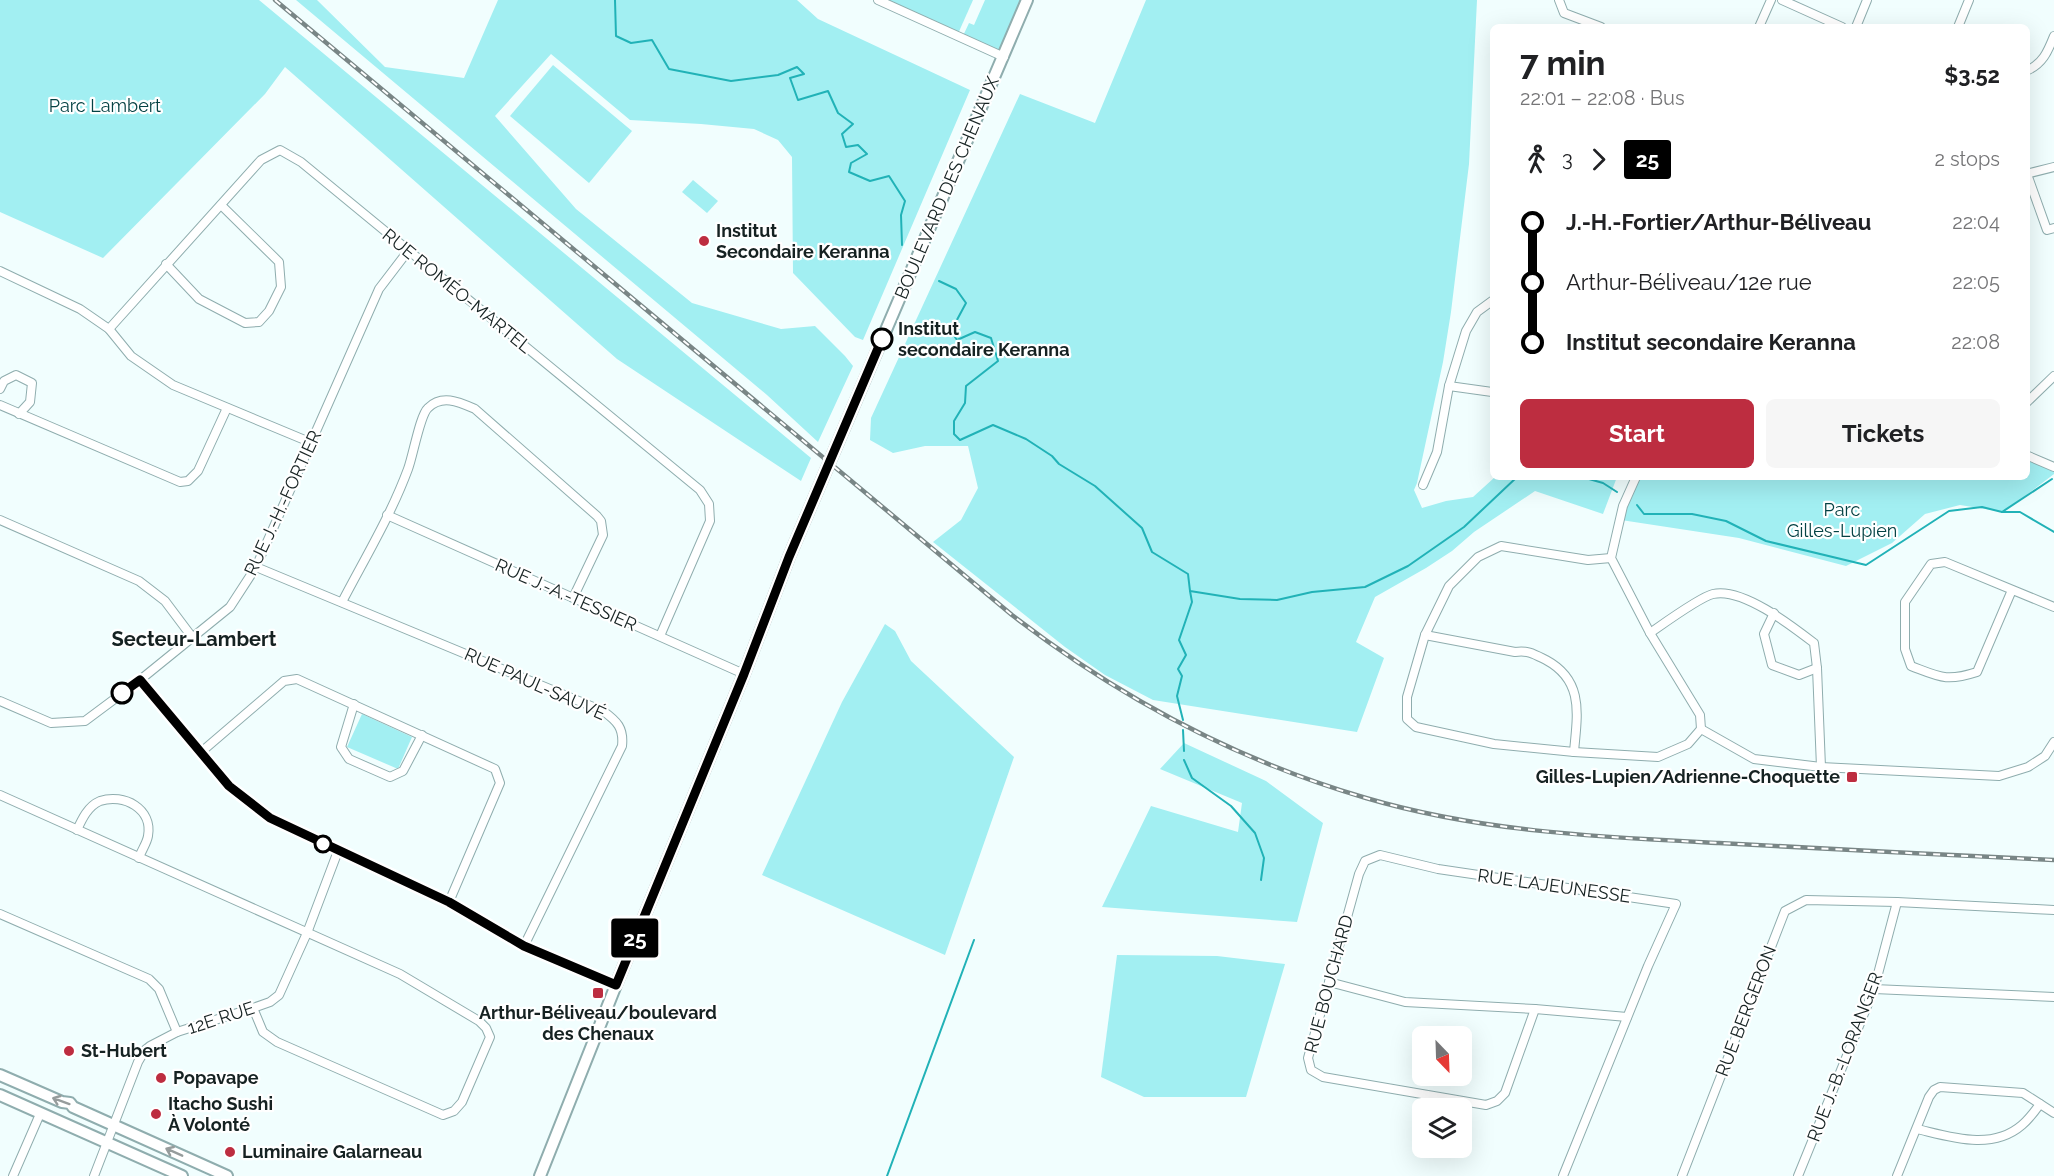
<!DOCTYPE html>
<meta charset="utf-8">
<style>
body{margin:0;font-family:Raleway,sans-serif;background:#f6f6f6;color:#202124;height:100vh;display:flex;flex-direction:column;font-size:22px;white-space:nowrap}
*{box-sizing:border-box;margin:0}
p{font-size:20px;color:#757577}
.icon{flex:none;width:33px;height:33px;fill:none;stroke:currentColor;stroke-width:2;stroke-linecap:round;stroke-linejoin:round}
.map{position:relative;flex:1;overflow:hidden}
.panel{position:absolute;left:1490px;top:24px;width:540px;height:456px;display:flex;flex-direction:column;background:#fff;border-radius:9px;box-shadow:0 6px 24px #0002}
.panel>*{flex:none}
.badge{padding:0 12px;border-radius:4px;font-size:21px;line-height:39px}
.needle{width:39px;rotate:157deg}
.fabs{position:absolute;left:1412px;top:1026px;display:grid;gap:12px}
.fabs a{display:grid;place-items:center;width:60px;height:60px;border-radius:9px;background:#fff;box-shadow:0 6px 24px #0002;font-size:30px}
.map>.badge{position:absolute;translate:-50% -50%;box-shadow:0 0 0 3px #fff}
.legs{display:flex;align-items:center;gap:9px;height:66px;padding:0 30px;font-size:20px}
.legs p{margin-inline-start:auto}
.summary{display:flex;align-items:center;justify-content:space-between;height:102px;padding:0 30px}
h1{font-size:33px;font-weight:700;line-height:45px}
.button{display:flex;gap:12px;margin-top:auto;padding:12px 30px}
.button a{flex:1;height:69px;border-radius:9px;background:#bd2d40;color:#fff;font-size:24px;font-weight:700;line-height:69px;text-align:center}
.button a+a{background:#f6f6f6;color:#202124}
ul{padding:0 30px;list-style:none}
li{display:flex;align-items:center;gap:21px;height:60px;font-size:22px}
li i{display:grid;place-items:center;width:9px;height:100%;margin:0 8px;background:currentColor}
li i::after{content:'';width:15px;height:15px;margin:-8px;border:4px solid;border-radius:50%;background:#fff}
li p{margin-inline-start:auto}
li:first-child i{background:linear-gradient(#0000 50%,currentColor 0)}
li:last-child i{background:linear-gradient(currentColor 50%,#0000 0)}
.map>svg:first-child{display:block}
.green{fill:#a2eff2}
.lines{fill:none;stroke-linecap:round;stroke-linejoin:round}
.stream{stroke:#21b2b7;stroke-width:2}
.minor-casing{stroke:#8fadae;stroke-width:10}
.secondary-casing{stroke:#8fadae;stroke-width:14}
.minor{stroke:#fff;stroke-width:8}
.secondary{stroke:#fff;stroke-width:10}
.rail-casing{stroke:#798686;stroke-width:4.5}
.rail{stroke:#fff;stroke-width:2;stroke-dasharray:7;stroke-linecap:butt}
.oneway{stroke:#969c9c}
.line-1-casing{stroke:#fff;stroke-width:14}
.line-1{stroke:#000;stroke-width:9}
.poi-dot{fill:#bd2d40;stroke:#fff;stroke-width:2}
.stop-1-dot{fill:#fff;stroke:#000;stroke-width:3}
.labels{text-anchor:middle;stroke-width:4.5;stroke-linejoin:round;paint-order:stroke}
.park-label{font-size:18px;fill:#044244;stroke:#fff}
.street-label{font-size:18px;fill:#162222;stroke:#fff}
.poi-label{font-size:18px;font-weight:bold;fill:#162222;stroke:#fff;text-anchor:start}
.stop-label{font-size:18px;font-weight:bold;fill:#162222;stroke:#fff;text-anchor:start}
.neighbourhood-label{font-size:20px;font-weight:bold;fill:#162222;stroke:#fff}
</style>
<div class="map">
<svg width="2054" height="1176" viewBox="0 0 2054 1176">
<rect width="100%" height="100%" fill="#f1fefe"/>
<g class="green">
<polygon points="0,0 259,0 811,458 801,481 617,359 285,67 265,94 103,258 0,212"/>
<polygon points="296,0 317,0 385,67 464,78 498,0 797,0 818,19 970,90 863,340 855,337 793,273 792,157 778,140 754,129 701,124 630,120 551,54 495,116 576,209 692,303 781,329 815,326 845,356 853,366 818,442 767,395"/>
<polygon points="878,0 973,0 957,36"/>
<polygon points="985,0 1027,0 1004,57 962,38 969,23 974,25"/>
<polygon points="1146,0 1477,0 1469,164 1451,312 1443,362 1417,483 1414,490 1422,508 1446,501 1473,497 1495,477 1617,477 1603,514 1535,491 1474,532 1452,551 1426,568 1375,597 1356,642 1384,658 1357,732 1153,700 1105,675 1065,647 933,542 961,520 978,488 968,446 925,446 893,453 870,440 871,418 1020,94 1095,123"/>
<polygon points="553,65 632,131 589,183 510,116"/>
<polygon points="693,180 718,201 707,213 682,192"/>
<polygon points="2027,455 2054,468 2054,474 2004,512 1960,505 1925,514 1892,543 1846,566 1739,538 1621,520 1638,477 2026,477"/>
<polygon points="885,624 895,631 911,661 1014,757 945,955 762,875 842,702"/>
<polygon points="362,714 412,737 398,769 347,747"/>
<polygon points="1184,743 1266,781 1323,823 1297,922 1102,907 1151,806 1238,832 1242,803 1160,769"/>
<polygon points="1117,955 1217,956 1285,964 1246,1097 1144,1097 1101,1077"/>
</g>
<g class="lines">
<g class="stream">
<polyline points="615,0 616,36 631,43 652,40 669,69 731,81 778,75 797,67 804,74 790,78 798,100 828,91 838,113 853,124 842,134 846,147 858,145 867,154 851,163 849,172 870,181 889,176 905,201 901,215 902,245"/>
<polyline points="939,281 956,289 966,303 951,331 957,340 975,332 991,338 998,361 966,386 965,403 954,421 954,434 960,440 993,425 1026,439 1052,456 1059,464 1095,486 1142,528 1152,552 1188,574 1190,591 1240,599 1277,600 1312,592 1365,587 1408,566 1464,527 1517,477"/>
<polyline points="1582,477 1603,483 1617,492"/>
<polyline points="1637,505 1644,514 1692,514 1726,521 1766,541 1866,565 1949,511 1982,507 2002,512 2020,512 2054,532"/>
<polyline points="2002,512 2052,479"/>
<polyline points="1183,720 1177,696 1182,676 1178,669 1186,655 1179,640 1192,602 1190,591"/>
<polyline points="1183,730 1184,751"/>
<polyline points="1184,760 1192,778 1231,806 1255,833 1264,858 1261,880"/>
<polyline points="887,1176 974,940"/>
</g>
<g class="minor-casing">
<g id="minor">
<polyline points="878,0 1004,57"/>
<polyline points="1559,0 1564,13 1601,27"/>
<polyline points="1782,0 1842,27"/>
<polyline points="1759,27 1771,0"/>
<polyline points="1856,27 1867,0"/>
<polyline points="1958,27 1969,0"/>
<path d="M2026,71C2043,64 2048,51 2054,36"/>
<polyline points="2026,174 2054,167"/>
<polyline points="2027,174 2047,230 2054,228"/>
<polyline points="166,264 199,299 245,323 259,322 269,311 281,287 279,262 221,205"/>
<polyline points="0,271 80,309 109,329 131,356 173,385 312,443"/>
<polyline points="109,329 261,160 280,150 301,162 700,490 709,504 710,521 660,636"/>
<polyline points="1449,386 1492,392"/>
<polyline points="0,389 4,381 16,375 32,383 30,402 19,414"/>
<polyline points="2026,403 2054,376"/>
<polyline points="0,405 180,482 188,481 198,471 227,408"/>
<polyline points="2026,455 2054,467"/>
<polyline points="1636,477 1623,506 1611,558 1650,633 1700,715 1701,729"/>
<polyline points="1423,485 1437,452 1449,386 1466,331 1477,312 1492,301"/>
<polyline points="387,515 744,674"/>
<polyline points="0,520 139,581 165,601 192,637"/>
<polyline points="1611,558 1588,560 1501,546 1478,557 1449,586 1425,635 1407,697 1407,719 1416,727 1494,744 1574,752 1658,757 1688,744 1701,729"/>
<path d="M256,567L603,711C617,721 624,728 622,746L524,946"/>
<path d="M2012,590L1977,672C1946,682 1940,677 1911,666L1905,649V602L1931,564L1945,562L2054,607"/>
<path d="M342,602C365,558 391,515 408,469C413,456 420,415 428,408C442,394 459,402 475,409L597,516L601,521L603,535L573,598"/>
<polyline points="1774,613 1764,634 1772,665 1799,675 1817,668"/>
<path d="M1650,633C1663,624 1700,597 1713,594C1742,587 1792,626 1814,643L1817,668L1821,767"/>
<path d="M1425,635L1515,652C1528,650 1534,654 1546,660C1585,681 1577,716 1574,752"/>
<polyline points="140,680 229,786 270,818 449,902 524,946 616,985"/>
<polyline points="0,701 51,723 85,721 140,680 230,607 256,567 379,289 408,251"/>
<polyline points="354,704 341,747 349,759 390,777 403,771 422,735"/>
<polyline points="1701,729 1754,759 1821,767 1999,776 2028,767 2045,756 2054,742"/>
<polyline points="200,753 284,681 297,679 495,769 500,783 449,902"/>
<polyline points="0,795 400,974 479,1021 486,1028 490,1037 462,1102 454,1111 443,1115 277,1042 263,1032 253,1008"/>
<path d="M77,830C82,819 88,806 100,801C124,793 153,809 148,836C147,843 141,851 139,858"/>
<polyline points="0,914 149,979 159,989 177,1032"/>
<polyline points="1329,982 1405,1002 1535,1009 1627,1017"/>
<polyline points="1874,989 2054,997"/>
<polyline points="1535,1009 1505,1093 1497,1101 1486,1105 1323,1077 1311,1070 1308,1058 1359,874 1365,861 1380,855 1438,869 1676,904 1648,966 1563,1176"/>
<path d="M1917,1129C1951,1137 1992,1151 2022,1125C2029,1119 2035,1111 2040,1104"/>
<polyline points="13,1176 40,1114"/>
<polyline points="94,1176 138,1062 145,1050 150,1046 177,1032 253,1008 270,1002 279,995 307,933 338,851"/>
<polyline points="1682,1176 1785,911 1806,900 1897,902 2054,910"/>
<polyline points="1798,1176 1874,989 1897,902"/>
<polyline points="1897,1176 1929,1097 1934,1090 1940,1087 2023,1093 2054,1113"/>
</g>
</g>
<g class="secondary-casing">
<g id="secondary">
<polyline points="0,1075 62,1102 70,1103 73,1107 227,1176"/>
<polyline points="0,1095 182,1176"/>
<polyline points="540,1176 616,985 744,674 789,557 1027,0"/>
</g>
</g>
<use href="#minor" class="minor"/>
<use href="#secondary" class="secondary"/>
<g class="rail-casing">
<path id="rail" d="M275,0L1012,615C1120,698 1235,760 1366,798C1481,832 1600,837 1719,843C1831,849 1942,855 2054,860"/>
</g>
<use href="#rail" class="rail"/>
</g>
<defs><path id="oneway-shaft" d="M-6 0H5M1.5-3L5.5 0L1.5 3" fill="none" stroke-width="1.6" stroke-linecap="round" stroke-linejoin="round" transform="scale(1.5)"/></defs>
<g class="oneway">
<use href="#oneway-shaft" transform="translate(61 1101) rotate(-160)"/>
<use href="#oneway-shaft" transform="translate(174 1152) rotate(-156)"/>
</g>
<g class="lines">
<g class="line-1-casing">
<polyline id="line-1" points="122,693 140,680 229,786 270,818 449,902 524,946 616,985 744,674 789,557 882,339"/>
</g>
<use href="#line-1" class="line-1"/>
</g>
<g class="poi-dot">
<circle cx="704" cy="241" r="6"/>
<rect x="1846" y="771" width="12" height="12" rx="3"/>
<rect x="592" y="987" width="12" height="12" rx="3"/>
<circle cx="69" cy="1051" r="6"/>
<circle cx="161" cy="1078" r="6"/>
<circle cx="156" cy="1114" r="6"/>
<circle cx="230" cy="1152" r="6"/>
</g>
<g class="stop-1-dot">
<circle cx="882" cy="339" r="10"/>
<circle cx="122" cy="693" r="10"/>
<circle cx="323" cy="844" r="8"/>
</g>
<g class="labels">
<g class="park-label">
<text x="105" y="112">Parc Lambert</text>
<text x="1842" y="516">Parc<tspan x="1842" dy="21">Gilles-Lupien</tspan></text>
</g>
<g class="street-label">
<text transform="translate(947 188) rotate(-67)" y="6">BOULEVARD DES CHENAUX</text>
<text transform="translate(457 291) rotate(39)" y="6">RUE ROMÉO-MARTEL</text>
<text transform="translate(283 503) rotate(-65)" y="6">RUE J.-H.-FORTIER</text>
<text transform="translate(566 595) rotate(24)" y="6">RUE J.-A.-TESSIER</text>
<text transform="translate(535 684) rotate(24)" y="6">RUE PAUL-SAUVÉ</text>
<text transform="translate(1554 886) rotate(8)" y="6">RUE LAJEUNESSE</text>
<text transform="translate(1329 984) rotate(-75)" y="6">RUE BOUCHARD</text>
<text transform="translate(1746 1011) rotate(-69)" y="6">RUE BERGERON</text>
<text transform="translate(221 1018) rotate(-18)" y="6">12E RUE</text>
<text transform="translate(1845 1057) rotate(-69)" y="6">RUE J.-B.-LORANGER</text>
</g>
<g class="poi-label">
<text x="716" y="237">Institut<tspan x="716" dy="21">Secondaire Keranna</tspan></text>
<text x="1840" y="783" text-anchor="end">Gilles-Lupien/Adrienne-Choquette</text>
<text x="598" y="1019" text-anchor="middle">Arthur-Béliveau/boulevard<tspan x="598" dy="21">des Chenaux</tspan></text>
<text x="81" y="1057">St-Hubert</text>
<text x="173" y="1084">Popavape</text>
<text x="168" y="1110">Itacho Sushi<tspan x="168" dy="21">À Volonté</tspan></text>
<text x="242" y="1158">Luminaire Galarneau</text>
</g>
<g class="stop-label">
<text x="898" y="335">Institut<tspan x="898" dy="21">secondaire Keranna</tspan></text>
</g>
<g class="neighbourhood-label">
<text x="194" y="646">Secteur-Lambert</text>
</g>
</g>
</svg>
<div class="fabs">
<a><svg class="needle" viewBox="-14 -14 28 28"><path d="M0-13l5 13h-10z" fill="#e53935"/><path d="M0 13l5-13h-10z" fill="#757577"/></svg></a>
<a><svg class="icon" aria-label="layers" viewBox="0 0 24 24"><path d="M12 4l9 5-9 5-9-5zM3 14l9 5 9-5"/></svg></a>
</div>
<b class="badge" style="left:635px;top:938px;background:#000;color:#fff">25</b>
<section class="panel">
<div class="summary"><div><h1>7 min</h1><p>22:01 – 22:08 · Bus</p></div><b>$3.52</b></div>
<div class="legs"><svg class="icon" aria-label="walk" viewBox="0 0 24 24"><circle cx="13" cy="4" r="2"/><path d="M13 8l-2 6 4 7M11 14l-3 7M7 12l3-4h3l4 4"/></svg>3<svg class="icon" aria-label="forward" viewBox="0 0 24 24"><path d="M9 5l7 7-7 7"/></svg><b class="badge" style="background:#000;color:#fff">25</b><p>2 stops</p></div>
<ul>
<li><i style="color:#000"></i><b>J.-H.-Fortier/Arthur-Béliveau</b><p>22:04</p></li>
<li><i style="color:#000"></i><span>Arthur-Béliveau/12e rue</span><p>22:05</p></li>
<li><i style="color:#000"></i><b>Institut secondaire Keranna</b><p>22:08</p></li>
</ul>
<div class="button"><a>Start</a><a>Tickets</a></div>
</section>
</div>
